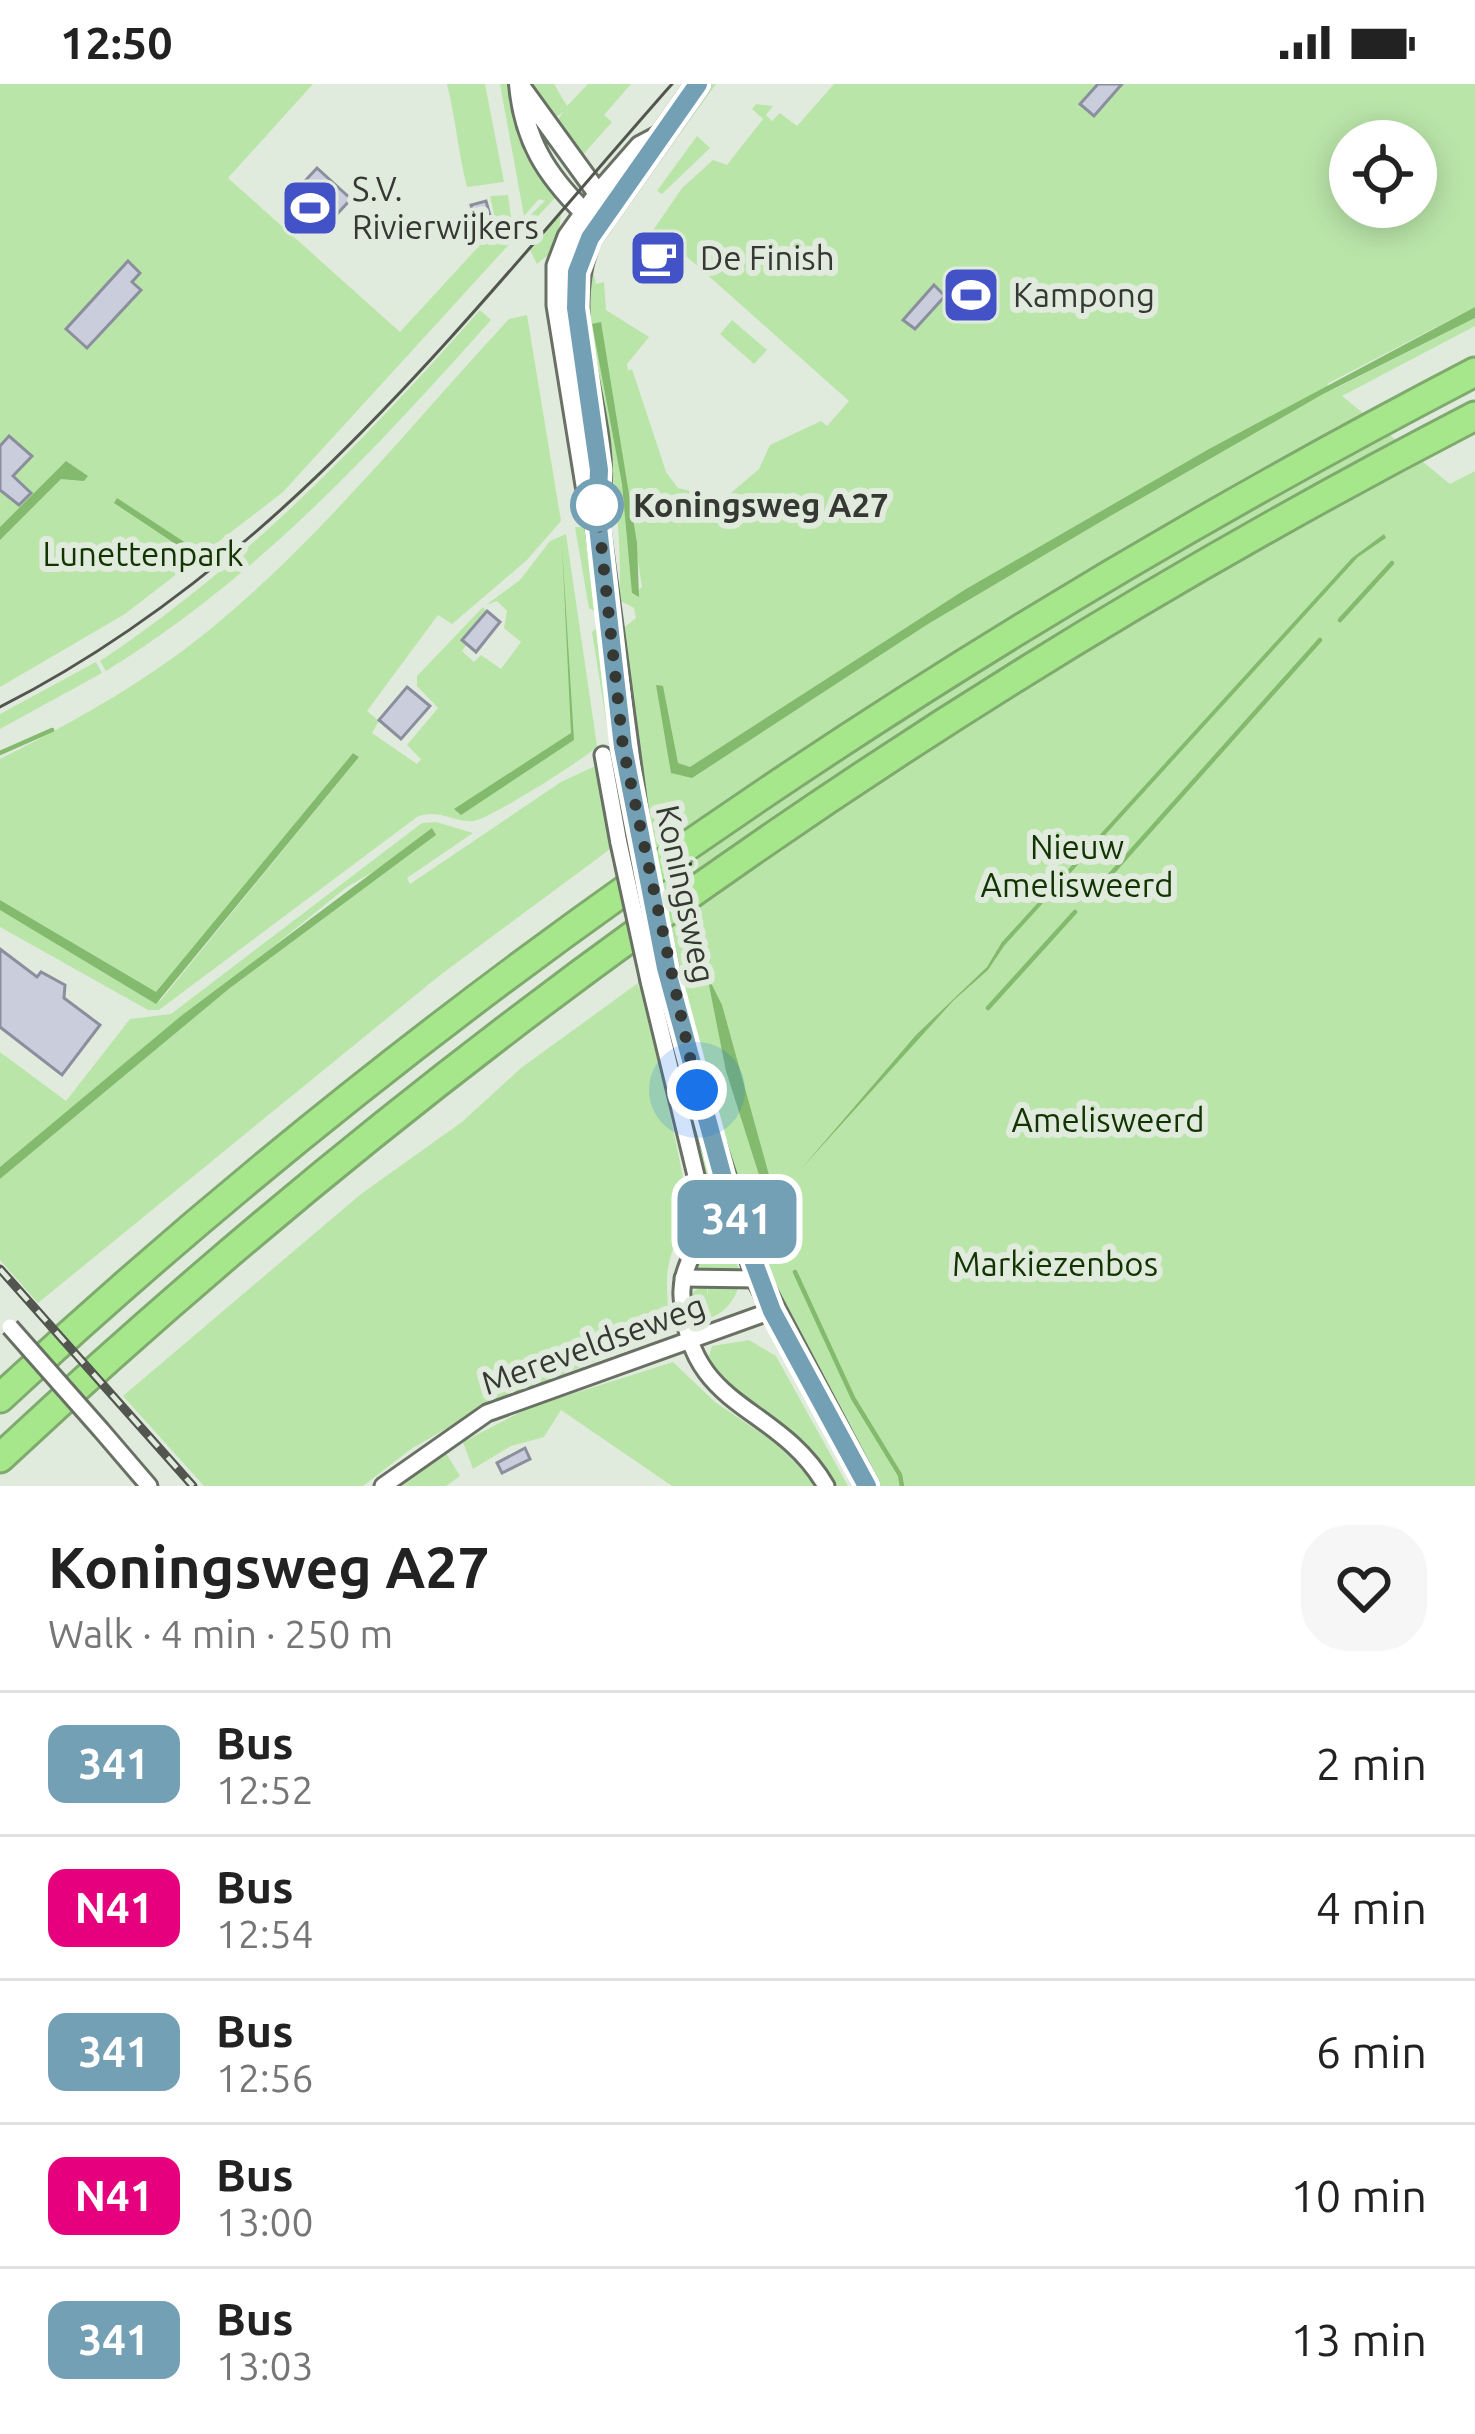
<!DOCTYPE html>
<meta charset="utf-8">
<style>
body{margin:0;font-family:Ubuntu,sans-serif;background:#f6f6f6;color:#222;height:100vh;display:flex;flex-direction:column;font-size:45px;white-space:nowrap}
*{box-sizing:border-box;margin:0}
p{font-size:39px;color:#767676}
.icon{flex:none;width:66px;height:66px;fill:none;stroke:currentColor;stroke-width:2;stroke-linecap:round;stroke-linejoin:round}
.map{position:relative;height:1402px;overflow:hidden}
.details{display:flex;flex-direction:column;background:#fff;flex:1}
.details>*{flex:none}
.badge{padding:0 24px;border-radius:18px;font-size:42px;line-height:78px}
.tools{position:absolute;left:1329px;top:36px;display:grid;gap:24px}
.tools a{display:grid;place-items:center;width:108px;height:108px;border-radius:50%;background:#fff;box-shadow:0 6px 30px #0003;font-size:60px}
.you{position:absolute;width:60px;height:60px;margin:-30px;border:9px solid #fff;border-radius:50%;background:#1a73e8;box-shadow:0 0 0 18px #1a73e833}
.map>.badge{position:absolute;translate:-50% -50%;box-shadow:0 0 0 6px #fff}
.round{display:grid;place-items:center;flex:none;width:126px;height:126px;border-radius:48px;background:#f6f6f6}
.summary{display:flex;align-items:center;justify-content:space-between;height:204px;padding:0 48px}
h1{font-size:57px;font-weight:700;line-height:90px}
ul{padding:0;list-style:none}
li{display:flex;align-items:center;gap:36px;height:144px;padding:0 48px;border-top:3px solid #e0e0e0}
li div{flex:1}
li b{display:block;font-size:45px}
li em{font-style:normal}
li .badge{min-width:132px;font-weight:700;text-align:center}
.status{display:flex;justify-content:space-between;align-items:center;height:84px;padding:0 60px;background:#fff;direction:ltr}
.status svg{height:33px;fill:currentColor}
.map>svg:first-child{display:block}
.green{fill:#bae5a9;fill-rule:evenodd}
.water{fill:#84ba6d}
.lines{fill:none;stroke-linecap:round;stroke-linejoin:round}
.stream{stroke:#84ba6d;stroke-width:4.5}
.building{fill:#c9cddc;stroke:#8b8f9d;stroke-width:3}
.minor-casing{stroke:#697165;stroke-width:21}
.tertiary-casing{stroke:#697165;stroke-width:24}
.secondary-casing{stroke:#697165;stroke-width:27}
.motorway-casing{stroke:#7faa6d;stroke-width:33}
.minor{stroke:#fff;stroke-width:15}
.tertiary{stroke:#fff;stroke-width:18}
.secondary{stroke:#fff;stroke-width:21}
.motorway{stroke:#a7e78c;stroke-width:27}
.tram{stroke:#52564f;stroke-width:3}
.rail-casing{stroke:#52564f;stroke-width:9}
.rail{stroke:#e1ebdd;stroke-width:4.5;stroke-dasharray:14;stroke-linecap:butt}
.minor-bridge-casing{stroke:#697165;stroke-width:21;stroke-linecap:butt}
.secondary-bridge-casing{stroke:#697165;stroke-width:27;stroke-linecap:butt}
.minor-bridge{stroke:#fff;stroke-width:15}
.secondary-bridge{stroke:#fff;stroke-width:21}
.line-casing{stroke:#fff;stroke-width:27}
.line{stroke:#74a0b6;stroke-width:18}
.walk{stroke:#353833;stroke-width:12;stroke-dasharray:0 21.6}
.stop-dot{fill:#fff;stroke:#74a0b6;stroke-width:6}
.labels{text-anchor:middle;stroke-width:12;stroke-linejoin:round;paint-order:stroke}
.poi-label{font-size:33px;fill:#353833;stroke:#e1ebdd;text-anchor:start}
.stop-label{font-size:33px;font-weight:bold;fill:#353833;stroke:#e1ebdd;text-anchor:start}
.park-label{font-size:33px;fill:#123400;stroke:#e1ebdd}
.street-label{font-size:33px;fill:#353833;stroke:#e1ebdd}
</style>
<div class="status"><b>12:50</b><svg viewBox="0 0 49 12"><path d="M0 12V9h3v3zM5 12V6h3v6zM10 12V3h3v9zM15 12V0h3v12zM26 1h20v11H26zM47 4h2v5h-2z"/></svg></div>
<div class="map">
<svg width="1475" height="1402" viewBox="0 0 1475 1402">
<rect width="100%" height="100%" fill="#e1ebdd"/>
<g class="green">
<polygon points="0,0 313,0 228,94 400,248 479,162 477,156 498,149 490,112 508,111 514,155 283,408 125,530 0,603"/>
<path d="M447,0H485L504,98L467,103C458,68 456,36 447,0Z"/>
<polygon points="500,0 510,0 517,49 555,114 526,145 525,136 545,117 539,115 524,132"/>
<polygon points="532,0 554,0 567,22 588,0 631,0 604,31 612,38 580,74 554,42 563,28 551,37"/>
<polygon points="708,0 716,0 594,169 596,159"/>
<path d="M834,0H1475V223L1327,300L1334,305L1475,234V242L1342,312L1450,400L1475,387V1402H875C838,1332 800,1262 769,1189C682,989 651,762 618,548L636,534L634,524L619,516C625,414 597,317 583,215L585,192L594,191L596,200L604,198L606,226L649,253L627,280L628,287L632,285L666,388L678,404L724,415L759,385L770,361L821,337L827,342L849,317L667,155L655,168L652,148L682,104L713,76L727,81L763,35L752,25L756,20L773,22L766,31L772,37L780,29L797,42ZM1350,57H1416V123H1350ZM593,241H601L642,503L633,511L623,400Z"/>
<polygon points="697,52 710,64 662,110 657,107"/>
<polygon points="561,130 557,164 537,180 530,166"/>
<path d="M480,226L491,236C373,368 258,493 106,587L100,577C247,479 363,358 480,226Z"/>
<path d="M527,231L561,437L527,476L452,540L438,531L367,627L379,637L372,649L417,680L421,675L407,661L438,624L417,602V592L483,523L486,527L462,555L467,560L462,567L474,578L481,571L501,585L521,558L504,544L507,527L497,517L486,521L520,496L550,457L566,450L597,662C591,671 490,735 474,737C453,739 438,724 417,733L159,926H148L0,843V826L160,917L359,673L353,669L156,909L0,816V675C63,643 124,610 181,568C305,475 404,348 509,235Z"/>
<polygon points="732,236 767,266 754,280 720,250"/>
<polygon points="575,443 586,443 588,449 598,529 589,524"/>
<polygon points="599,542 625,724 624,749 592,548"/>
<polygon points="96,578 102,589 0,645 0,630"/>
<polygon points="593,683 599,686 613,763 439,892 38,1219 0,1176 0,1095 230,904 436,751 347,803 0,1083 0,968 66,1017 130,935 171,930 422,739 436,738 473,749 407,794 410,800 561,698"/>
<polygon points="655,897 664,913 740,1191 696,1188 692,1183 703,1152"/>
<path d="M638,899L639,904L643,901L687,1112C687,1140 672,1159 668,1185C664,1207 673,1231 663,1251L494,1317L411,1365L363,1402H204L123,1312L361,1110L462,1038L521,984Z"/>
<path d="M706,1200L708,1212V1200H739C735,1220 718,1235 699,1236L691,1229L689,1210Z"/>
<path d="M749,1256L776,1272L848,1402H833C793,1341 747,1331 707,1278L712,1262Z"/>
<polygon points="673,1278 715,1318 777,1360 817,1402 672,1402 561,1326 544,1353 511,1362 473,1385 463,1358 528,1324"/>
<polygon points="446,1369 460,1392 446,1402 402,1402"/>
</g>
<g class="water">
<polygon points="1475,223 1475,234 1323,310 1112,431 928,540 692,694 671,689 656,601 663,602 678,679 690,683 966,505 1209,365"/>
<polygon points="601,238 637,459 639,513 632,509 622,400 592,240"/>
<polygon points="66,377 88,392 84,397 61,395 0,456 0,443"/>
<polygon points="117,414 192,463 189,469 114,419"/>
<polygon points="1384,450 1386,454 1358,473 1004,862 988,886 954,916 801,1085 916,951 987,883 1002,858 1352,474"/>
<polygon points="562,462 574,656 461,731 454,725 571,649"/>
<polygon points="353,669 359,673 156,920 0,826 0,816 156,908"/>
<polygon points="432,744 436,751 230,904 0,1095 0,1083 181,932"/>
<polygon points="707,891 722,921 769,1091 779,1097 772,1109 787,1164 781,1160 726,987"/>
</g>
<g class="lines">
<g class="stream">
<polyline points="1340,536 1392,479"/>
<polyline points="0,669 52,646"/>
<polyline points="1102,800 1320,556"/>
<polyline points="988,924 1075,828"/>
<polyline points="795,1188 853,1314 900,1391 902,1402"/>
</g>
</g>
<g class="building">
<polygon points="1098,0 1122,0 1094,32 1080,20"/>
<polygon points="317,84 351,115 325,143 291,112"/>
<polygon points="486,117 494,146 479,150 471,121"/>
<polygon points="667,159 681,171 667,186 654,174"/>
<polygon points="128,177 140,189 132,198 141,206 87,264 66,245"/>
<polygon points="934,201 945,212 915,245 903,236"/>
<polygon points="9,352 32,372 13,392 31,409 19,421 0,406 0,362"/>
<polygon points="487,527 500,538 476,568 462,556"/>
<polygon points="407,603 430,622 401,655 379,636"/>
<polygon points="0,865 37,893 41,888 65,901 64,914 100,941 62,991 0,943"/>
<polygon points="525,1364 530,1375 502,1389 497,1379"/>
</g>
<g class="lines">
<g class="minor-casing">
<g id="minor">
<polyline points="603,671 619,759"/>
<path d="M649,897L699,1104C700,1115 704,1130 702,1141C698,1165 680,1186 682,1212C688,1328 776,1317 826,1402"/>
<polyline points="683,1194 758,1195"/>
<polyline points="101,1346 149,1402"/>
<polyline points="383,1402 487,1329 771,1227"/>
</g>
</g>
<g class="tertiary-casing">
<path id="tertiary" d="M519,0C524,56 546,91 586,130L607,129L599,111L520,2"/>
</g>
<g class="secondary-casing">
<g id="secondary">
<path d="M598,416C610,329 552,240 590,154L698,0"/>
<polyline points="638,745 596,429 587,401 558,221 558,182 569,153 599,111 641,63 660,53"/>
<polyline points="666,884 696,1007 758,1195 867,1402"/>
</g>
</g>
<g class="motorway-casing">
<g id="motorway">
<path d="M0,1314C440,905 943,565 1475,288"/>
<path d="M0,1374C443,960 936,611 1475,332"/>
</g>
</g>
<use href="#minor" class="minor"/>
<use href="#tertiary" class="tertiary"/>
<use href="#secondary" class="secondary"/>
<use href="#motorway" class="motorway"/>
<path class="tram" d="M0,623C282,480 467,232 672,0"/>
<g class="rail-casing">
<polyline id="rail" points="0,1185 193,1402"/>
</g>
<use href="#rail" class="rail"/>
<g class="minor-bridge-casing">
<g id="minor-bridge">
<polyline points="619,759 649,897"/>
<polyline points="10,1243 101,1346"/>
</g>
</g>
<g class="secondary-bridge-casing">
<polyline id="secondary-bridge" points="638,745 666,884"/>
</g>
<use href="#minor-bridge" class="minor-bridge"/>
<use href="#secondary-bridge" class="secondary-bridge"/>
</g>
<g class="lines">
<g class="line-casing">
<polyline id="line" points="698,0 590,154 577,188 576,224 599,386 597,434 623,663 666,884 725,1101 772,1227 867,1402"/>
</g>
<use href="#line" class="line"/>
<polyline class="walk" points="597,421 623,663 697,1006"/>
</g>
<defs>
<g id="stadium-square" transform="scale(3)"><rect x="-9" y="-9" width="18" height="18" rx="4" fill="#4352c6" stroke="#e1ebdd"/><path d="M0-5a6.5 5 0 1 0 0 10a6.5 5 0 1 0 0-10ZM-3.5-1.8h7v3.6h-7Z" fill="#fff"/></g>
<g id="cafe-square" transform="scale(3)"><rect x="-9" y="-9" width="18" height="18" rx="4" fill="#4352c6" stroke="#e1ebdd"/><path d="M-5.5-4.5H6V0H3Q3 3.5 0 3.5H-2.5Q-5.5 3.5-5.5 0ZM3-3.2v2h1.7v-2ZM-6 4.5H4V6H-6Z" fill="#fff"/></g>
</defs>
<g fill-rule="evenodd">
<use href="#stadium-square" x="310" y="124"/>
<use href="#cafe-square" x="658" y="174"/>
<use href="#stadium-square" x="971" y="211"/>
</g>
<circle class="stop-dot" cx="597" cy="421" r="24"/>
<g class="labels">
<g class="poi-label">
<text x="352" y="117">S.V.<tspan x="352" dy="38">Rivierwijkers</tspan></text>
<text x="700" y="186">De Finish</text>
<text x="1013" y="223">Kampong</text>
</g>
<g class="stop-label">
<text x="633" y="433">Koningsweg A27</text>
</g>
<g class="park-label">
<text x="143" y="482">Lunettenpark</text>
<text x="1077" y="775">Nieuw<tspan x="1077" dy="38">Amelisweerd</tspan></text>
<text x="1108" y="1048">Amelisweerd</text>
<text x="1055" y="1192">Markiezenbos</text>
</g>
<g class="street-label">
<text transform="translate(686 810) rotate(78)" y="12">Koningsweg</text>
<text transform="translate(593 1260) rotate(-20)" y="12">Mereveldseweg</text>
</g>
</g>
</svg>
<div class="tools">
<a><svg class="icon" aria-label="locate" viewBox="0 0 24 24"><circle cx="12" cy="12" r="6"/><path d="M12 2v4M12 18v4M2 12h4M18 12h4"/></svg></a>
</div>
<div class="you" style="left:697px;top:1006px"></div>
<b class="badge" style="left:737px;top:1135px;background:#74a0b6;color:#fff">341</b>
</div>
<section class="details">
<div class="summary"><div><h1>Koningsweg A27</h1><p>Walk · 4 min · 250 m</p></div><a class="round"><svg class="icon" aria-label="heart" viewBox="0 0 24 24"><path d="M12 20l-8-8c-3-5 5-10 8-4 3-6 11-1 8 4z"/></svg></a></div>
<ul>
<li><span class="badge" style="background:#74a0b6;color:#fff">341</span><div><b>Bus</b><p>12:52</p></div><em>2 min</em></li>
<li><span class="badge" style="background:#e6007e;color:#fff">N41</span><div><b>Bus</b><p>12:54</p></div><em>4 min</em></li>
<li><span class="badge" style="background:#74a0b6;color:#fff">341</span><div><b>Bus</b><p>12:56</p></div><em>6 min</em></li>
<li><span class="badge" style="background:#e6007e;color:#fff">N41</span><div><b>Bus</b><p>13:00</p></div><em>10 min</em></li>
<li><span class="badge" style="background:#74a0b6;color:#fff">341</span><div><b>Bus</b><p>13:03</p></div><em>13 min</em></li>
</ul>
</section>
